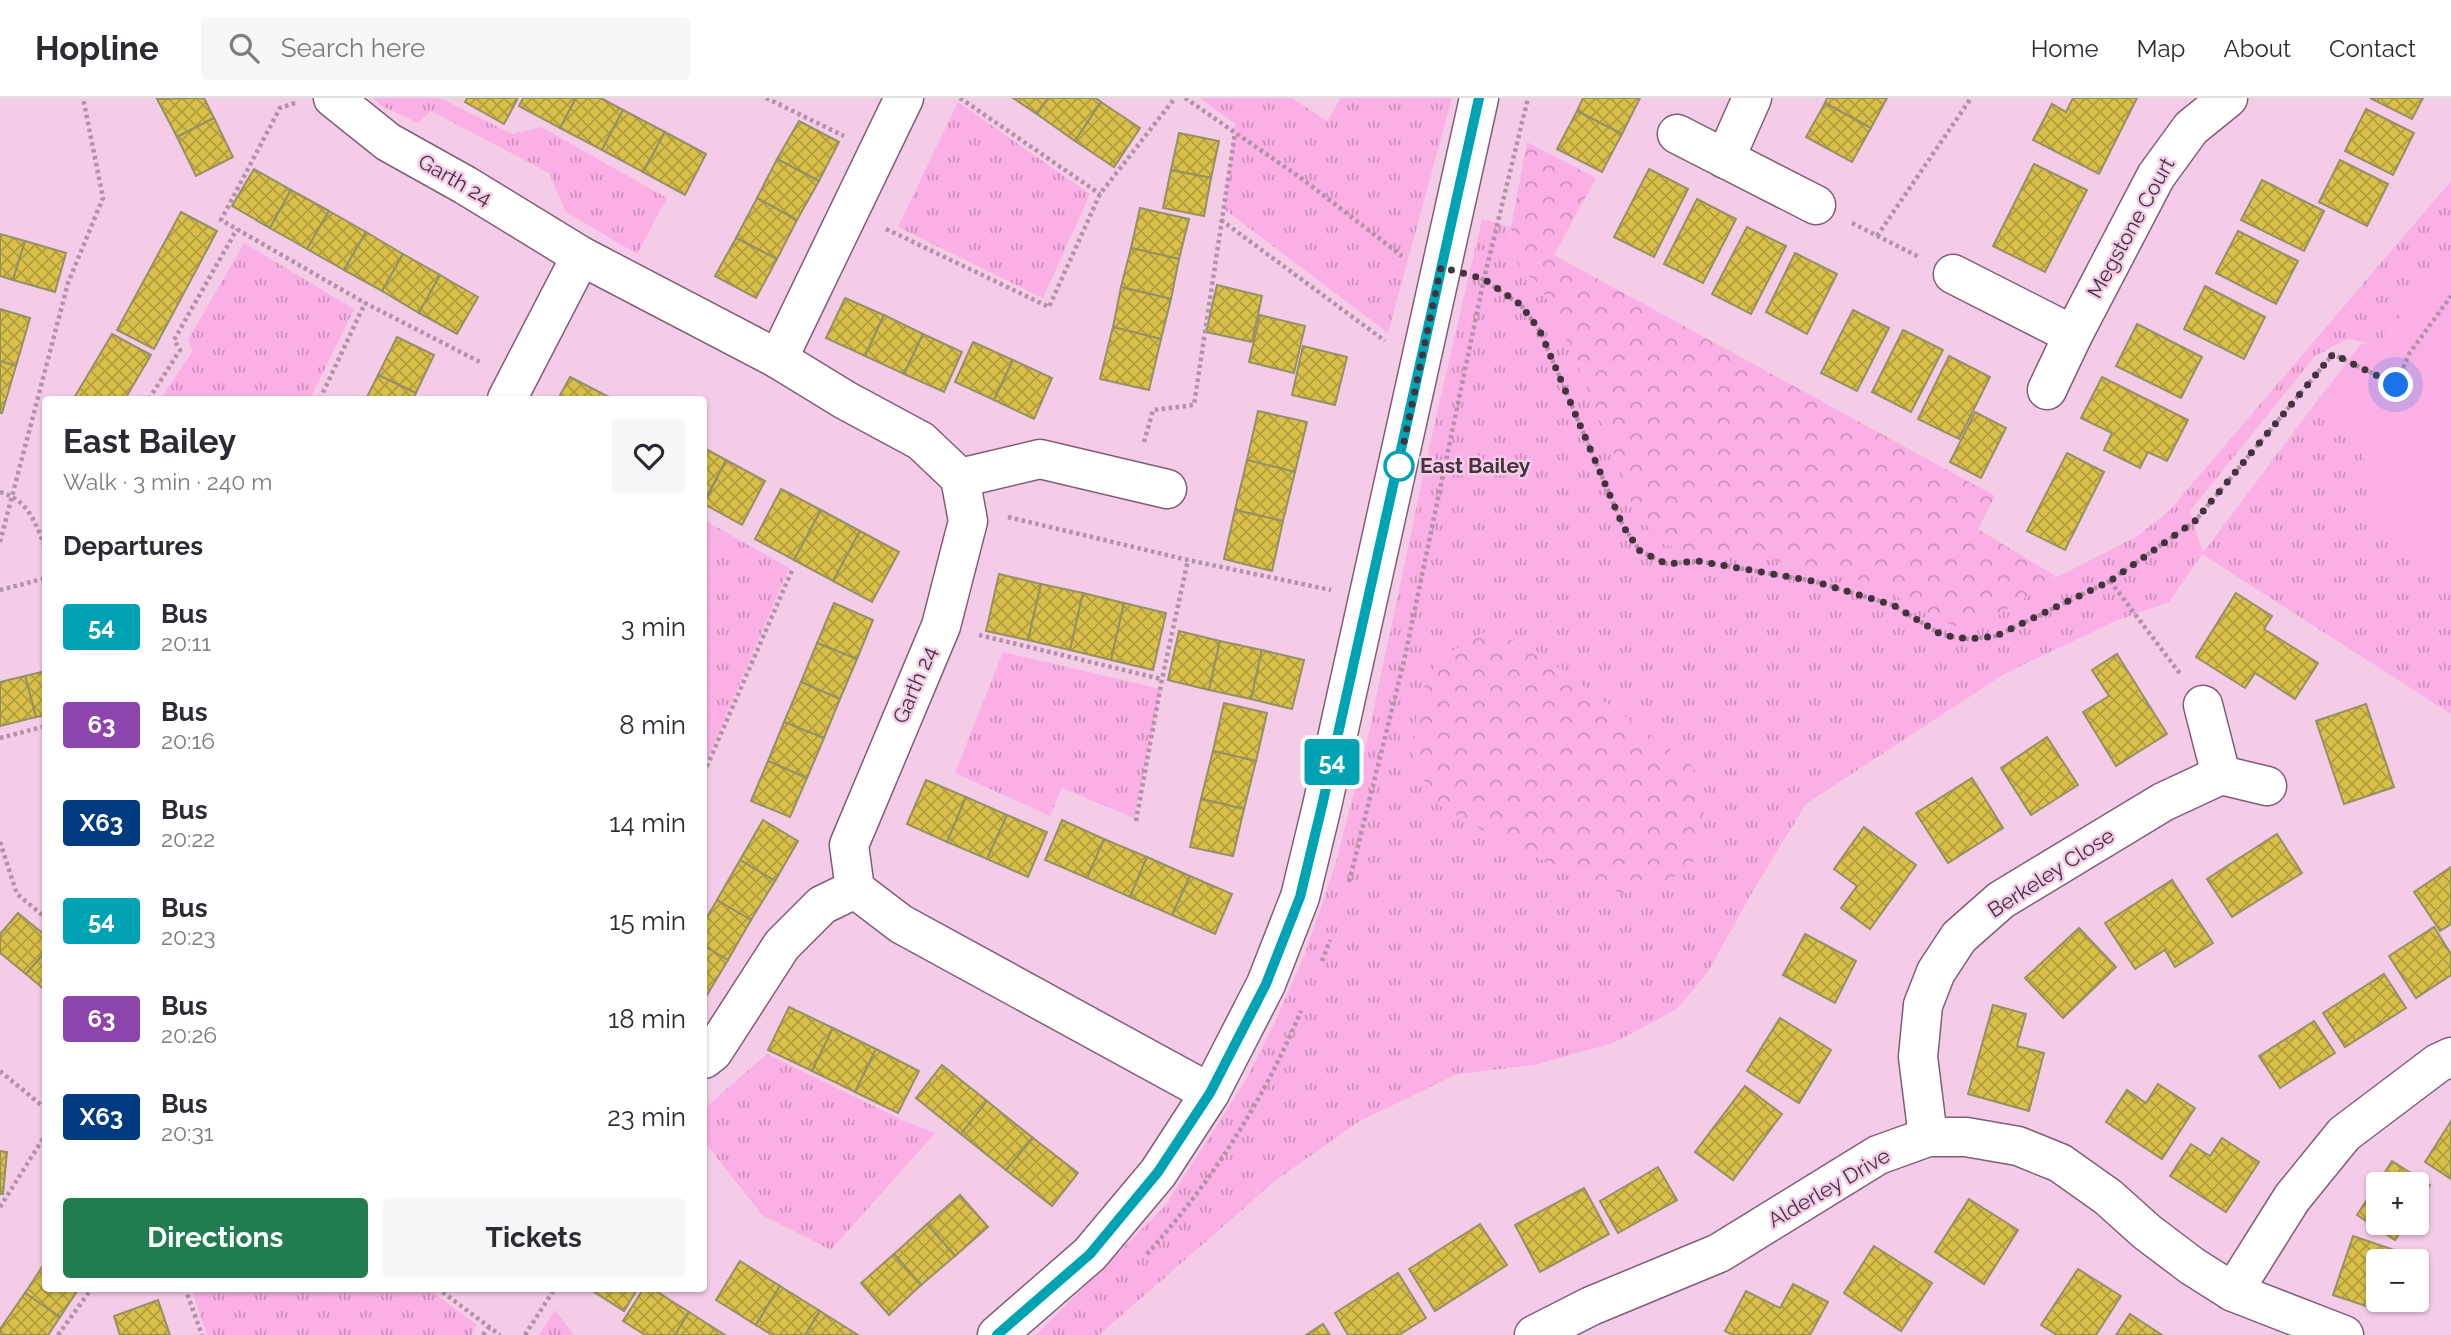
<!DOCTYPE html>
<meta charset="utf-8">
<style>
body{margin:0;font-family:Raleway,sans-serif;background:#f7f7f7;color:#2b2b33;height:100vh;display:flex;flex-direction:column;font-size:26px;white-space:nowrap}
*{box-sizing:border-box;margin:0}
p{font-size:23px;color:#7c7c81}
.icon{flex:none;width:38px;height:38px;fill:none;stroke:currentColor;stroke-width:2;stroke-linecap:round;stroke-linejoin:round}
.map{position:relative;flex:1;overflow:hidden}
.side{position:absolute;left:42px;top:298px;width:665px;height:896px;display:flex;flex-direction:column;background:#fff;border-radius:7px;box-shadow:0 2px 5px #0004}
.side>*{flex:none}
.badge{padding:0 14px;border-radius:5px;font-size:24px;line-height:46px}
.tools{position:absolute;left:2366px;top:1074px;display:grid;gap:14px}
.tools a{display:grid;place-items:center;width:63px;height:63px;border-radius:7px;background:#fff;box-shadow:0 2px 5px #0004;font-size:35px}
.you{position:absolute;width:35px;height:35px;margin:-18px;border:5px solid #fff;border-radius:50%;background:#1a73e8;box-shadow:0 0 0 10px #1a73e833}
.map>.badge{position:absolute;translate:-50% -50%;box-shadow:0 0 0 4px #fff}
h2{padding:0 21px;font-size:26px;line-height:63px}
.round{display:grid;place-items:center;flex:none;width:74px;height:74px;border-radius:7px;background:#f7f7f7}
.overview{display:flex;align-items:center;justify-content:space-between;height:119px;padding:0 21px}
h1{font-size:33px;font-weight:700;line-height:52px}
.cta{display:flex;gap:14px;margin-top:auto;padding:14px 21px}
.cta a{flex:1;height:80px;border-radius:7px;background:#217c51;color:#fff;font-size:28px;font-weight:700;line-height:80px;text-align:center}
.cta a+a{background:#f7f7f7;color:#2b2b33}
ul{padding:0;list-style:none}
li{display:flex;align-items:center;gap:21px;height:98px;padding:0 21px}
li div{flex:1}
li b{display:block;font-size:26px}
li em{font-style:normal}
li .badge{min-width:77px;font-weight:700;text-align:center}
header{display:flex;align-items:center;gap:42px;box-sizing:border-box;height:98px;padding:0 35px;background:#fff;border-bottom:2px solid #e1e1e2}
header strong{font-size:33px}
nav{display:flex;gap:38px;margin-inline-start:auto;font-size:24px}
.search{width:490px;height:63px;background:#f7f7f7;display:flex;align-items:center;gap:18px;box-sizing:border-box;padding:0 24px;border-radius:7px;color:#7c7c81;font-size:26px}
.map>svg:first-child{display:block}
.grass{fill:url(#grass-tufts)}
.forest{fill:url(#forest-crowns)}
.park{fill:#fab0e4}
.building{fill:url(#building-cross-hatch);stroke:#988f66;stroke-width:2}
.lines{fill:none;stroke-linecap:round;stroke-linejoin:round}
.minor-casing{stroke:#815e76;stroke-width:41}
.path{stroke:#b292a8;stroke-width:4.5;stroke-dasharray:3.5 3.5;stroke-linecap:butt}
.minor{stroke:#fff;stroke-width:38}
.line-casing{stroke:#fff;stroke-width:16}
.line{stroke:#00a3b4;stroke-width:10}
.walk{stroke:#43333e;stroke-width:7;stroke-dasharray:0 12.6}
.stop-dot{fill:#fff;stroke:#00a3b4;stroke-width:3.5}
.labels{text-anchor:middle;stroke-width:5;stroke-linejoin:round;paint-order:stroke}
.street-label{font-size:21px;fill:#43333e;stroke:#f5cce8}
.stop-label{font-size:21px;font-weight:bold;fill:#43333e;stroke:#f5cce8;text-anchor:start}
</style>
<header>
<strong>Hopline</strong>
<div class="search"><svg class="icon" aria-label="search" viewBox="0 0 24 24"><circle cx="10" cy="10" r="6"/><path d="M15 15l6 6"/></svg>Search here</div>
<nav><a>Home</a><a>Map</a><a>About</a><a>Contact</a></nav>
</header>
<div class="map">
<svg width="2451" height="1237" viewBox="0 0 2451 1237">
<defs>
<pattern id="grass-tufts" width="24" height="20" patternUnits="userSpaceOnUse" patternTransform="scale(1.75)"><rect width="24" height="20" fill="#fab0e4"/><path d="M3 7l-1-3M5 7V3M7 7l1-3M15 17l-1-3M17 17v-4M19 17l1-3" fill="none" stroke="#cc90ba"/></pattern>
<pattern id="forest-crowns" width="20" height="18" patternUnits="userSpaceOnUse" patternTransform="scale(1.75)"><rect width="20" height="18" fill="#fab0e4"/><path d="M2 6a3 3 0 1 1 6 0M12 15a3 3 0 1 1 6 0" fill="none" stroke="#cc90ba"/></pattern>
<pattern id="building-cross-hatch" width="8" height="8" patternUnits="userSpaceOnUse" patternTransform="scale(1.75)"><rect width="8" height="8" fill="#d8c049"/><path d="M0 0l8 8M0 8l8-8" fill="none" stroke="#b19d3e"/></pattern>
</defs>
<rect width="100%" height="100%" fill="#f5cce8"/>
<g class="grass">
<polygon points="373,0 440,0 512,36 541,29 667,100 637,156 566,114 549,75 431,13 418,25 382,8"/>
<polygon points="1200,0 1292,0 1327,23 1341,0 1452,0 1388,235 1224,111 1235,26"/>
<polygon points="958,4 1090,96 1043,200 898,129"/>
<polygon points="2451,83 2451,158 2377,247 2347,241 2315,258 2190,413 2203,455 2317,303 2344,318 2362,349 2378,424 2451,486 2451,616 2202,456 2169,504 2115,523 2004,576 1806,706 1754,791 1707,875 1677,911 1613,945 1534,967 1457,976 1358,1024 1275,1083 1099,1237 1036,1237 1165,1108 1244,985 1275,924 1304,858 1335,768 1367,643 1430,345 1482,121 1511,129 1512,154 1522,173 1539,186 1561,227 1621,373 1634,413 1691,454 1762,460 1842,477 1879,486 1919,512 1987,524 2057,479 2136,439 2169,413"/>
<polygon points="244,145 354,211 310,301 161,301 193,252 188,242"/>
<polygon points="704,422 789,470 704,669"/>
<polygon points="1003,554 1161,591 1134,720 1062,690 1050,718 955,675"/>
<polygon points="767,956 900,1021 935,1035 831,1152 762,1117 704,1043 704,1011"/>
<polygon points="191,1190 427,1190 477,1227 471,1237 207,1237"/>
<polygon points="555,1212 574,1237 539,1237"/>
</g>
<g class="forest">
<polygon points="1527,44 1596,80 1554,157 1995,398 1978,431 2057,479 1987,524 1954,528 1919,512 1879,486 1762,460 1691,454 1663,446 1634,413 1621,373 1561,227 1539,186 1522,173 1512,154 1511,129"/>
<polygon points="1488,532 1536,553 1692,668 1705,721 1697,761 1668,784 1622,796 1508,747 1434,704 1411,654 1419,600 1437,562"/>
</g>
<polygon class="park" points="2451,158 2451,486 2378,424 2362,349 2344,318 2317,303 2362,245 2377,247"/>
<g class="building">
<polygon points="204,0 214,20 177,39 157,1"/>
<polygon points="467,0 518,0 504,26 465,4"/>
<polygon points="523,0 576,0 560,30 519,8"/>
<polygon points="576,0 601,0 623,12 602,52 560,30"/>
<polygon points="1013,0 1048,0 1037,16"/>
<polygon points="1048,0 1096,0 1101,4 1075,43 1037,16"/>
<polygon points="1583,0 1640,0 1622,36 1577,13"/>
<polygon points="1827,0 1887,0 1871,30 1825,5"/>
<polygon points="2073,0 2137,0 2099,76 2033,42 2052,6 2066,14"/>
<polygon points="2370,0 2423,0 2412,21"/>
<polygon points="1101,4 1140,30 1114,69 1075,43"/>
<polygon points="1825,5 1871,30 1852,64 1806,39"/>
<polygon points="2366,11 2414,35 2393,77 2345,53"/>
<polygon points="623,12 665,34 643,74 602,52"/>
<polygon points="1577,13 1622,36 1602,74 1557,51"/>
<polygon points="214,20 233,59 196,78 177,39"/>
<polygon points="799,23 839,44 819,83 777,61"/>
<polygon points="665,34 706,56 685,97 643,74"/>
<polygon points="1179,35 1219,43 1211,80 1171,72"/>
<polygon points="777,61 819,83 797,122 757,100"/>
<polygon points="2340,62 2388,86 2367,128 2319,104"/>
<polygon points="2034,66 2087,92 2045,174 1993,148"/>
<polygon points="254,71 291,92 270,130 232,108"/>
<polygon points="1649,71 1688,91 1654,159 1614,139"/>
<polygon points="1171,72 1211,80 1204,118 1163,110"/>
<polygon points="2262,82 2324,113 2304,153 2241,122"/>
<polygon points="291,92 329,113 307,151 270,130"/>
<polygon points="757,100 797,122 777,161 736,140"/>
<polygon points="1697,101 1736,121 1703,185 1664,166"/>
<polygon points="1140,110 1189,121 1179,161 1131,150"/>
<polygon points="329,113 366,134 344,172 307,151"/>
<polygon points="181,114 217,133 154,251 117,232"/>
<polygon points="1747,129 1786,148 1751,216 1712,196"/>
<polygon points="2238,133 2298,163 2276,206 2216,175"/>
<polygon points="366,134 403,156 382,193 344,172"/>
<polygon points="0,136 25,143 13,182 0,178"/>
<polygon points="736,140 777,161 756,200 715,178"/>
<polygon points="25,143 66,155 55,194 13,182"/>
<polygon points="1131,150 1179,161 1171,201 1121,189"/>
<polygon points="1795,155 1837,176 1807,236 1766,214"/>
<polygon points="403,156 440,177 419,215 382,193"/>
<polygon points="440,177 478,199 457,236 419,215"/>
<polygon points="1217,187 1262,198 1252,244 1206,234"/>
<polygon points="2205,188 2265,219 2244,261 2184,231"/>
<polygon points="1121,189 1171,201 1161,241 1113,229"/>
<polygon points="845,200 884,217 865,258 826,240"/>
<polygon points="0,211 30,220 16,268 0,263"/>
<polygon points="1853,212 1889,230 1857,293 1821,275"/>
<polygon points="884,217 923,236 904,276 865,258"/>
<polygon points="1260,217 1305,228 1294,275 1249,264"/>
<polygon points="2137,226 2202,259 2181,300 2116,268"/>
<polygon points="1113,229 1161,241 1149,292 1100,281"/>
<polygon points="1903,232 1943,252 1911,314 1872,294"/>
<polygon points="112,236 151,257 125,301 74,300"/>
<polygon points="923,236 962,254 944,294 904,276"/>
<polygon points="397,239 434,257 416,295 378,277"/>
<polygon points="973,244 1013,262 994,302 955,284"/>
<polygon points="1303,248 1347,259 1335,307 1292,297"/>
<polygon points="1949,258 1990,279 1959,341 1918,321"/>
<polygon points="1013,262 1052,280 1034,321 994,302"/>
<polygon points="0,263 16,268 2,315 0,315"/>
<polygon points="378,277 416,295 413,301 366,301"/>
<polygon points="570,279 609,299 608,301 558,301"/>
<polygon points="2102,279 2188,322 2167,363 2148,354 2140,370 2104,352 2112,335 2081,320"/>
<polygon points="1258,313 1307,324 1295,374 1247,362"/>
<polygon points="1975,314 2006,330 1981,380 1950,364"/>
<polygon points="704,350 726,362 704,404"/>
<polygon points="2067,355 2104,374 2065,452 2027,433"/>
<polygon points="726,362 765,383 742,427 704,406"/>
<polygon points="1247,362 1295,374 1283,423 1235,412"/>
<polygon points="781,391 821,412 794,462 755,441"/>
<polygon points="821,412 860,433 833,483 794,462"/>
<polygon points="1235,412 1283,423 1272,473 1224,461"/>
<polygon points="860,433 899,454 872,504 833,483"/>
<polygon points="999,476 1041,486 1028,542 986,533"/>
<polygon points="1041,486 1083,495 1070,552 1028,542"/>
<polygon points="1083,495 1124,505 1111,562 1070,552"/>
<polygon points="2236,495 2272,518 2264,531 2318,565 2295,601 2255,575 2245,590 2196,559"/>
<polygon points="834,505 873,522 857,561 817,545"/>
<polygon points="1124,505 1166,515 1153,572 1111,562"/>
<polygon points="1179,533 1220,543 1209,592 1168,582"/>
<polygon points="1220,543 1262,552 1251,601 1209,592"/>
<polygon points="817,545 857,561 840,601 801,584"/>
<polygon points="1262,552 1304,562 1292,611 1251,601"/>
<polygon points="2117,556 2167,636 2116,668 2083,614 2109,598 2092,572"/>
<polygon points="46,573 46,617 36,619 25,578"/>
<polygon points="25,578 36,619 0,628 0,584"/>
<polygon points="801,584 840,601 824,640 784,624"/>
<polygon points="1224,605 1267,615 1256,663 1213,653"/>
<polygon points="2366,606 2394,689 2344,706 2316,623"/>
<polygon points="784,624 824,640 807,680 768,663"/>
<polygon points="2047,639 2078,687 2031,717 2001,670"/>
<polygon points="1213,653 1256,663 1244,711 1201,701"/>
<polygon points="768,663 807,680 790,719 751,703"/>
<polygon points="1972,680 2003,730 1948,765 1916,715"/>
<polygon points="926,682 966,699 947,744 907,726"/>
<polygon points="966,699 1007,717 987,761 947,744"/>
<polygon points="1201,701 1244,711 1233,758 1190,749"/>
<polygon points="1007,717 1047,734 1028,779 987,761"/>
<polygon points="763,722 798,743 775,783 740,762"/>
<polygon points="1062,722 1104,741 1087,780 1045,762"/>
<polygon points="1864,729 1916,767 1870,831 1841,810 1857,788 1834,771"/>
<polygon points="2277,736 2302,775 2232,819 2207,781"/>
<polygon points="1104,741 1147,759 1130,799 1087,780"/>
<polygon points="1147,759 1190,778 1172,817 1130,799"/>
<polygon points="740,762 775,783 751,822 717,802"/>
<polygon points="2451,769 2451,826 2440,833 2414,794"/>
<polygon points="1190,778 1232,796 1215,836 1172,817"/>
<polygon points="2172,782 2213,845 2175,869 2165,852 2135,871 2105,825"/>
<polygon points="717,802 751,822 728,862 704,848 704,824"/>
<polygon points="18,815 46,838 46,853 26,876 0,855 0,836"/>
<polygon points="2434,829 2451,856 2451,877 2416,900 2389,858"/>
<polygon points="2079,830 2116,869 2063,920 2025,880"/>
<polygon points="1805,836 1856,863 1835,905 1783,877"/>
<polygon points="704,848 728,862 704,902"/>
<polygon points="46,853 46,893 26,876"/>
<polygon points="2384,876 2406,910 2345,949 2323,915"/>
<polygon points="1993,907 2026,916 2017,948 2044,955 2029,1013 1968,996"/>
<polygon points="789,909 833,930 812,973 768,952"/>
<polygon points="1780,920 1831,952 1799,1005 1747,973"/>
<polygon points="2314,923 2335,955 2280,990 2259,958"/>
<polygon points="833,930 876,951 855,994 812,973"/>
<polygon points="876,951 919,973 898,1015 855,994"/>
<polygon points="942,967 987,1003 961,1036 916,1000"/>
<polygon points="2158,986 2195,1010 2162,1061 2106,1024 2127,992 2146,1005"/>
<polygon points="1745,988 1782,1016 1733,1082 1695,1054"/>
<polygon points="987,1003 1033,1040 1006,1072 961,1036"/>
<polygon points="2451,1023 2451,1081 2425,1064"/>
<polygon points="1033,1040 1078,1075 1052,1108 1006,1072"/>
<polygon points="2222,1040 2259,1064 2226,1114 2170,1078 2191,1046 2210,1058"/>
<polygon points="0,1053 7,1054 3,1096 0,1096"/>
<polygon points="2392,1063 2430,1087 2417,1108 2417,1087 2378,1087 2378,1125 2406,1125 2395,1142 2357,1117"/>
<polygon points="1658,1069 1677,1102 1618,1135 1600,1103"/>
<polygon points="1584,1090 1609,1136 1540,1174 1515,1127"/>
<polygon points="960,1097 988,1129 955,1158 927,1126"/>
<polygon points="1969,1101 2018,1132 1984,1186 1935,1154"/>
<polygon points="927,1126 955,1158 921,1187 894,1156"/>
<polygon points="1480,1126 1507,1167 1435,1213 1409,1171"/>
<polygon points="2353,1138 2394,1152 2390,1164 2378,1164 2378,1202 2375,1211 2333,1197"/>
<polygon points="1874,1148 1932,1185 1901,1233 1844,1195"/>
<polygon points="894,1156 921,1187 889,1217 861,1185"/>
<polygon points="46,1163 46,1190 79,1190 60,1219 25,1195"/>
<polygon points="740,1163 780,1188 756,1227 716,1202"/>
<polygon points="2078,1171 2121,1198 2096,1237 2057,1237 2041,1227"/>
<polygon points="1398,1175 1426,1220 1399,1237 1348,1237 1335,1215"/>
<polygon points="1793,1186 1828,1204 1810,1237 1733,1237 1725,1233 1746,1193 1780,1210"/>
<polygon points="780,1188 820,1213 805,1237 772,1237 756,1227"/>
<polygon points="588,1190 638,1190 624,1213"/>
<polygon points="644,1190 651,1190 689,1214 675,1237 645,1237 623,1223"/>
<polygon points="25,1195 60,1219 48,1237 0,1237 0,1231"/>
<polygon points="158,1202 170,1237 120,1237 114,1218"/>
<polygon points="820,1213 858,1237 805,1237"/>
<polygon points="689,1214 725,1237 675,1237"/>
<polygon points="2130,1216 2162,1237 2116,1237"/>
<polygon points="1323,1226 1330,1237 1306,1237"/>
</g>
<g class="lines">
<g class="minor-casing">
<g id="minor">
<polyline points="333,0 388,44 465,87 581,158 778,261 845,302 921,343 960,380 968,423 941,528 849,747 855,791 901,826 1210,995"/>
<polyline points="1677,36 1816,107"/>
<polyline points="1725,61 1752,0"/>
<polyline points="1953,176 2073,237"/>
<polyline points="778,261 904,0"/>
<polyline points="2047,292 2073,237 2156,78 2191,30 2228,0"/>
<polyline points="507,301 581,158"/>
<polyline points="960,380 1040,361 1167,391"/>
<polyline points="2203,607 2221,677"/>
<polyline points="704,961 713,954 782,847 822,807 855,791"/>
<polyline points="1928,1039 1918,959 1923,907 1936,874 1959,839 2001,802 2163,704 2221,677 2267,688"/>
<polyline points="2233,1194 2292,1100 2344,1036 2438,965 2451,959"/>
<polyline points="997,1237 1090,1156 1158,1075 1210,995 1266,886 1300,799 1322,708 1479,0"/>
<polyline points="1534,1237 1591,1208 1719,1155 1878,1057 1928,1039 1966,1039 2018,1048 2060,1065 2108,1099 2147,1134 2192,1168 2233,1194 2344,1237"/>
</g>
</g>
<g class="path">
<polyline points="766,0 844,38"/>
<polyline points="960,0 1100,96"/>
<polyline points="1185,0 1301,80 1402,158"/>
<polyline points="295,5 280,10 221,122 365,205 482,265"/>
<polyline points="1221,122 1385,243"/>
<polyline points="1852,125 1919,159"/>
<polyline points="886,131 1049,209 1100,96 1175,0"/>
<polyline points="1877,138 1971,0"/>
<polyline points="1481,180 1521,207 1540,233 1623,428 1640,453 1667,466 1698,463 1813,483 1893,507 1942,537 1969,541 1996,538 2110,483 2195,423 2333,256 2396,287 2409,256 2451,198"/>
<polyline points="149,301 180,252 174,242 237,131"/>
<polyline points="320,301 365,205"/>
<polyline points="1144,344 1153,312 1194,307 1235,35"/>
<path d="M0,394C29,402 36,426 46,452"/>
<polyline points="1008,419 1188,462 1331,492"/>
<polyline points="0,444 68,185 103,100 83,0"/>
<polyline points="2110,483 2181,577"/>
<polyline points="0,492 46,480"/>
<polyline points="979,537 1161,581"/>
<polyline points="0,640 46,628"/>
<polyline points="704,675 793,470"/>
<polyline points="1136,723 1162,581 1188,462"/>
<polyline points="0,744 17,796 46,820"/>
<polyline points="1349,784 1404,563 1484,181 1528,0"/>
<polyline points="1322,863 1330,842"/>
<polyline points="0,973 46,1011"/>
<polyline points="0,1109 46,1036"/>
<path d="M1147,1156C1212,1084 1263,1003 1301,913"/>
<polyline points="185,1190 202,1237"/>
<polyline points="437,1190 500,1237"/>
<polyline points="58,1237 92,1190"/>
<polyline points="483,1237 489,1229"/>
<polyline points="525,1237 555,1190"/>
</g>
<use href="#minor" class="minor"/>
</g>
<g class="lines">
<g class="line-casing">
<polyline id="line" points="997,1237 1090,1156 1158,1074 1210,995 1266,886 1300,799 1322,708 1479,0"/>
</g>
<use href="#line" class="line"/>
<polyline class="walk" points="1399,368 1441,169 1484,181 1521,207 1540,233 1623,428 1640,453 1667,466 1698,463 1813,483 1893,507 1942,537 1969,541 1996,538 2110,483 2195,423 2333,256 2396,287"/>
</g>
<circle class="stop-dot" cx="1399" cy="368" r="14"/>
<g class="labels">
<g class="street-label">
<text transform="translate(455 82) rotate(30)" y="7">Garth 24</text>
<text transform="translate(2131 130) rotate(-61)" y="7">Megstone Court</text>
<text transform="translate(915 587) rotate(-67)" y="7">Garth 24</text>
<text transform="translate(2051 775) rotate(-33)" y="7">Berkeley Close</text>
<text transform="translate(1829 1090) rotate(-30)" y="7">Alderley Drive</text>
</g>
<g class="stop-label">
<text x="1420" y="375">East Bailey</text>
</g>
</g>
</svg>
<div class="tools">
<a>+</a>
<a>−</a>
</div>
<div class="you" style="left:2396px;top:287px"></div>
<b class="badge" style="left:1332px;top:664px;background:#00a3b4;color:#fff">54</b>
<section class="side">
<div class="overview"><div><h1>East Bailey</h1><p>Walk · 3 min · 240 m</p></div><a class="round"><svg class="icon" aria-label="heart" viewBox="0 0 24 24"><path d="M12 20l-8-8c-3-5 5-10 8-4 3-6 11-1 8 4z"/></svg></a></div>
<h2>Departures</h2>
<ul>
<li><span class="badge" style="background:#00a3b4;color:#fff">54</span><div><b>Bus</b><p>20:11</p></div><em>3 min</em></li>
<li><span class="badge" style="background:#8e44ad;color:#fff">63</span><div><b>Bus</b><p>20:16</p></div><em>8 min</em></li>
<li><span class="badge" style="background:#003b80;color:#fff">X63</span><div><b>Bus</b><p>20:22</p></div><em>14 min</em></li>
<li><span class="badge" style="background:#00a3b4;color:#fff">54</span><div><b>Bus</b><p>20:23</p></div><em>15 min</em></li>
<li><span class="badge" style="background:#8e44ad;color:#fff">63</span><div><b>Bus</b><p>20:26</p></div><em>18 min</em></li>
<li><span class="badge" style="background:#003b80;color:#fff">X63</span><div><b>Bus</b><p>20:31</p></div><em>23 min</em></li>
</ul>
<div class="cta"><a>Directions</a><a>Tickets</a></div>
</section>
</div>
